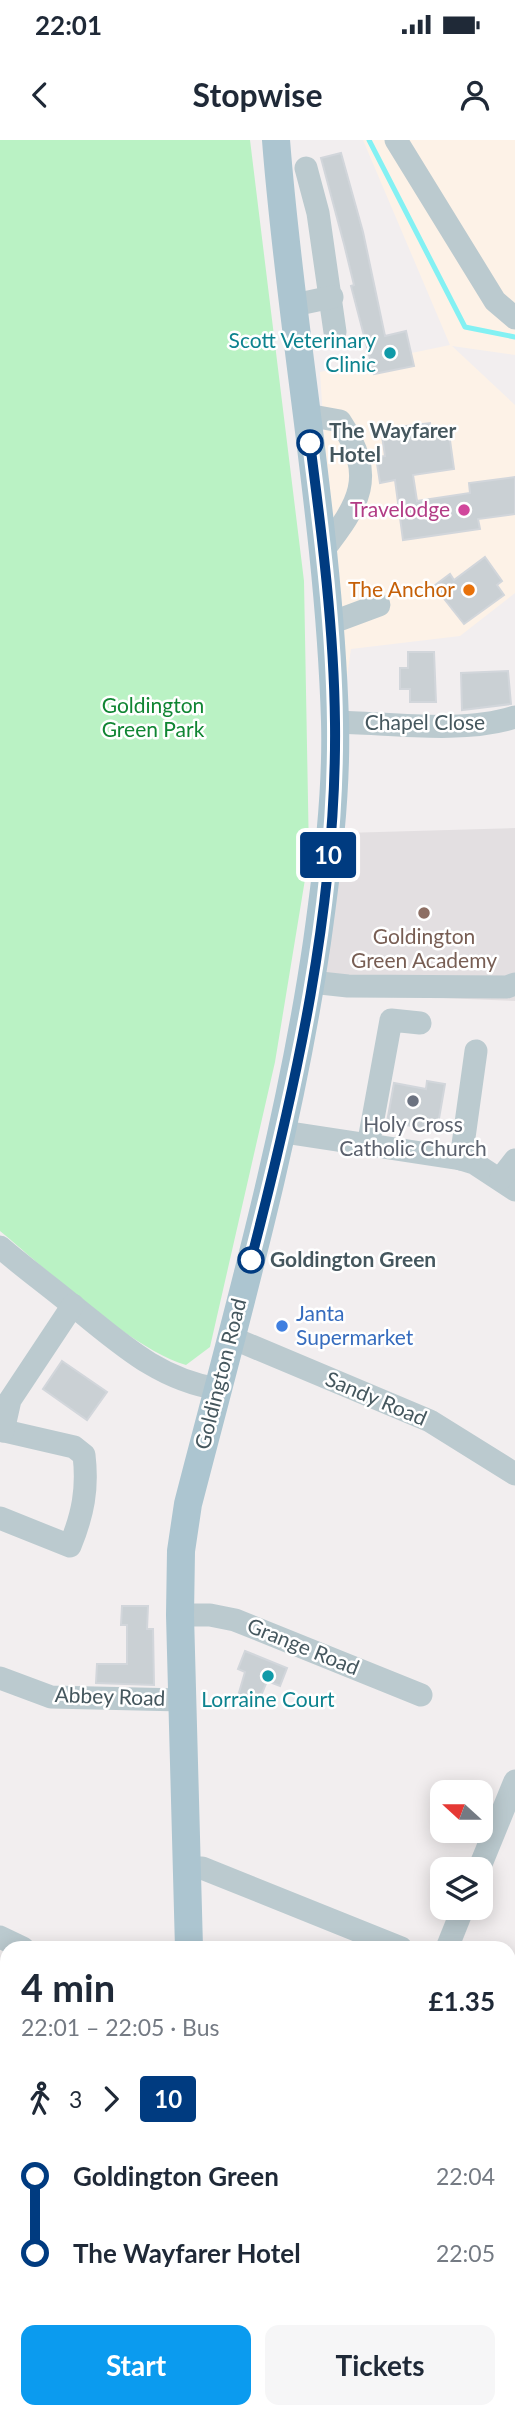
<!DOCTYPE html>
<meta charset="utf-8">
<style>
body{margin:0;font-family:Lato,sans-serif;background:#f6f6f7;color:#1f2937;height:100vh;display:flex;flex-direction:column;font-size:26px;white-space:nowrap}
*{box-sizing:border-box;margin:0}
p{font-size:23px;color:#747a83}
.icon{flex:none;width:38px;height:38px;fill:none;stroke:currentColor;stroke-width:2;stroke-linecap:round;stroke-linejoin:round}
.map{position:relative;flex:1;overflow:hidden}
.sheet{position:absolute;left:0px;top:1801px;width:516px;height:478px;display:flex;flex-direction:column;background:#fff;border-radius:21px 21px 0 0;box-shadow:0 4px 18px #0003}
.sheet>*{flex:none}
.badge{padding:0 14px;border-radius:5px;font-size:24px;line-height:46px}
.needle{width:46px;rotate:291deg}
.tools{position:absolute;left:430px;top:1640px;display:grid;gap:14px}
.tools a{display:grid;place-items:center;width:63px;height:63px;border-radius:14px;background:#fff;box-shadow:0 4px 18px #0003;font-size:35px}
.map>.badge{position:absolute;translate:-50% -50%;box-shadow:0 0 0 4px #fff}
.legs{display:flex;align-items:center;gap:10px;height:77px;padding:0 21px;font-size:23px}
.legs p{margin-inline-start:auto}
.head{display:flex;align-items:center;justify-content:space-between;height:119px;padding:0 21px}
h1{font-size:38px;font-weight:700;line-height:52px}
.action{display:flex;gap:14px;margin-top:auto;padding:14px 21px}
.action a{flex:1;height:80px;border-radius:14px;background:#0b9bef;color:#fff;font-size:28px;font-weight:700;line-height:80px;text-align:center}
.action a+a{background:#f6f6f7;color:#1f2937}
ul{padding:0 21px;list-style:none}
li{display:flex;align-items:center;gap:24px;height:77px;font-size:26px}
li i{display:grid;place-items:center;width:10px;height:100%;margin:0 9px;background:currentColor}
li i::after{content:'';width:18px;height:18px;margin:-9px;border:5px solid;border-radius:50%;background:#fff}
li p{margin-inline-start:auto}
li:first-child i{background:linear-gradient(#0000 50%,currentColor 0)}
li:last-child i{background:linear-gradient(currentColor 50%,#0000 0)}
.status{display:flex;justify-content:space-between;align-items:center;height:49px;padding:0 35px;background:#fff;direction:ltr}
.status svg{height:19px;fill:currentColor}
header{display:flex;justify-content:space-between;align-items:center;height:91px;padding:0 21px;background:#fff;font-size:32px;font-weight:700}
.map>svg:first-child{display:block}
.commercial{fill:#fdf2e7}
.education{fill:#e3dfe1}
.green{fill:#baf2c4}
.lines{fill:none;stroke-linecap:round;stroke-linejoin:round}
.stream{stroke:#83f1f3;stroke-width:5}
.building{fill:#cad0d4;stroke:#d2d6db;stroke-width:2}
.minor{stroke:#bbcacf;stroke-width:23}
.major{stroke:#acc5d0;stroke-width:28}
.line-1-casing{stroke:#fff;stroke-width:16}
.line-1{stroke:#003b80;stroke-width:10}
.culture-dot{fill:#0f9aa8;stroke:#fff;stroke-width:2.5}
.stop-1-dot{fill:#fff;stroke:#003b80;stroke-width:3.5}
.hotel-dot{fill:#d1479c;stroke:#fff;stroke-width:2.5}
.food-dot{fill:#e8710a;stroke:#fff;stroke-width:2.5}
.education-dot{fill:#8d6e63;stroke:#fff;stroke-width:2.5}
.worship-dot{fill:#6b7280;stroke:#fff;stroke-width:2.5}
.shop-dot{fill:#3f7fe0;stroke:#fff;stroke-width:2.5}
.labels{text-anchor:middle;stroke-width:5;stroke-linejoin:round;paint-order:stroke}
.culture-label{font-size:21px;fill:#0d838f;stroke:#fff;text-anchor:end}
.stop-label{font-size:21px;font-weight:bold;fill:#45575e;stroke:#fff;text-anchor:start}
.hotel-label{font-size:21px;fill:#b23c85;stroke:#fff;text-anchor:end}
.food-label{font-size:21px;fill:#c56008;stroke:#fff;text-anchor:end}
.park-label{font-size:21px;fill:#108533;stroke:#fff}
.street-label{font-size:21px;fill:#45575e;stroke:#fff}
.education-label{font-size:21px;fill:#785e54;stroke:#fff}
.worship-label{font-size:21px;fill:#5b616d;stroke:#fff}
.shop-label{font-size:21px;fill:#366cbe;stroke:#fff;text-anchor:start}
</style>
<div class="status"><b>22:01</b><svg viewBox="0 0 49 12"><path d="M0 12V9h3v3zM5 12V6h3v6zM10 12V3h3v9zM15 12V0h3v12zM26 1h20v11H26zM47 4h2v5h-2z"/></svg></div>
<header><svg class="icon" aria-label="back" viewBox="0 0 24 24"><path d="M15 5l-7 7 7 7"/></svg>Stopwise<svg class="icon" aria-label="person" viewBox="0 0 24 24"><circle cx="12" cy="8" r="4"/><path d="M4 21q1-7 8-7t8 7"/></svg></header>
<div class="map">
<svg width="515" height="2278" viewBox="0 0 515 2278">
<rect width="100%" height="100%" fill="#f2eeef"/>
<polygon class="commercial" points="363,0 515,0 515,215 452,206 515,265 515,453 460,496 351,509 342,572 320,232 450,205"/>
<polygon class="education" points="515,688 515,861 321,853 344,693"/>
<path class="green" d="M0,0H250L304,441L309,715L275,922L210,1207L186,1225C131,1209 46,1129 0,1091Z"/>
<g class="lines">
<polyline class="stream" points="369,0 465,187 515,197"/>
</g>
<g class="building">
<polygon points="341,13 363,92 385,196 406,191 414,226 374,234 351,146 354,145 344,104 321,18"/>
<polygon points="430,283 431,295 449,293 454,329 413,335 417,361 470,353 469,343 515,337 515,374 478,379 480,389 403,400 395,340 380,343 376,317 385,316 381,289"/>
<polygon points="485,417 502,441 497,445 504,455 464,484 434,446 450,434 454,440"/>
<polygon points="408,512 434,512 436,562 410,562 410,549 400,549 400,528 408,528"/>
<polygon points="508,531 511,564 462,570 461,533"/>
<polygon points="427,941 445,944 437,990 387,982 394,943 426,949"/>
<polygon points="62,1221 107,1252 87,1280 43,1249"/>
<polygon points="122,1466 148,1466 147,1489 153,1489 154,1545 96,1543 97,1524 127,1524 127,1485 121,1485"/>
<polygon points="245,1511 287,1528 280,1546 267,1541 258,1563 238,1556 245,1532 238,1529"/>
</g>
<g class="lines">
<g class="minor">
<polyline points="396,0 495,161 515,178"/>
<polyline points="306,28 318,73 335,192"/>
<polyline points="294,165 332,157"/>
<path d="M307,275L340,281C377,337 360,363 322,412"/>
<polyline points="328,484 379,465"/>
<path d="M335,582C390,583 463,594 515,577"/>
<polyline points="311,842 348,846 507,847 515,844"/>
<polyline points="284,992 461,1019 474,1023 515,1050"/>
<polyline points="368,1006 391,880 420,883"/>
<polyline points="461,1019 476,911"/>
<polyline points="501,1038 515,1020"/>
<path d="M0,1107C23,1127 48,1145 71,1164C118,1201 156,1239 218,1249"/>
<polyline points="230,1197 430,1281 515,1334"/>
<path d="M0,1290L74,1307L84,1315C88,1349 83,1374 70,1406L0,1378"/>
<polyline points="3,1291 10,1260 73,1165"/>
<polyline points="180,1475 210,1475 235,1480 421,1555"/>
<polyline points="0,1538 51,1557 182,1560"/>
<polyline points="186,1728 202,1728 401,1808"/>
<polyline points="479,1729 515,1641"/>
<polyline points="0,1797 23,1808"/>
<polyline points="447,1808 463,1768"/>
<polyline points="509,1852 515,1854"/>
<polyline points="509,2038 515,2051"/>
<polyline points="509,2097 515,2094"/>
<polyline points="0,2209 7,2211"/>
<polyline points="153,2272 170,2278"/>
<polyline points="226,2278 227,2272"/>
<polyline points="463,2278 463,2272"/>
</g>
<g class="major">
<path d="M189,1808L180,1475L181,1411L188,1364C236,1178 289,993 317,802C327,730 337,655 335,581C329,386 291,194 276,0"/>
<polyline points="200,2278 200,2272"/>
</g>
</g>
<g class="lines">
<g class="line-1-casing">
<path id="line-1" d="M251,1120C296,946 337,764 335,583C334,490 322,395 310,303"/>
</g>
<use href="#line-1" class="line-1"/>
</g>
<g class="culture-dot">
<circle cx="390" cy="213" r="7"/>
<circle cx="268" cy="1536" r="7"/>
</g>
<g class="stop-1-dot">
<circle cx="310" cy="303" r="12"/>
<circle cx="251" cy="1120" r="12"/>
</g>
<circle class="hotel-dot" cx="464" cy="370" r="7"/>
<circle class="food-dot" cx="469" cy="450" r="7"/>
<circle class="education-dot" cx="424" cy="773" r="7"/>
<circle class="worship-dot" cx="413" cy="961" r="7"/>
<circle class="shop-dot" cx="282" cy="1186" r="7"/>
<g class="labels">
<g class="culture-label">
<text x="376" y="208">Scott Veterinary<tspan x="376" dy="24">Clinic</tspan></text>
<text x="268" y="1567" text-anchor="middle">Lorraine Court</text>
</g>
<g class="stop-label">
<text x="329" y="298">The Wayfarer<tspan x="329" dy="24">Hotel</tspan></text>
<text x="270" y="1127">Goldington Green</text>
</g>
<g class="hotel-label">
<text x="450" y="377">Travelodge</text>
</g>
<g class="food-label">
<text x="455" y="457">The Anchor</text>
</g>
<g class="park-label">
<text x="153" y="573">Goldington<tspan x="153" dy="24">Green Park</tspan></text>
</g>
<g class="street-label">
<text x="425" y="590">Chapel Close</text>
<text transform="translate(221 1234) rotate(-76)" y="7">Goldington Road</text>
<text transform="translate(376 1259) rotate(23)" y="7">Sandy Road</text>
<text transform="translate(303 1507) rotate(22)" y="7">Grange Road</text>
<text transform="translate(110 1557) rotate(2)" y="7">Abbey Road</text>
</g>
<g class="education-label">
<text x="424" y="804">Goldington<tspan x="424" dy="24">Green Academy</tspan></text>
</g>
<g class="worship-label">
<text x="413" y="992">Holy Cross<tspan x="413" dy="24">Catholic Church</tspan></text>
</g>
<g class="shop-label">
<text x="296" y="1181">Janta<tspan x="296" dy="24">Supermarket</tspan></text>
</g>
</g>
</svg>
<div class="tools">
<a><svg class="needle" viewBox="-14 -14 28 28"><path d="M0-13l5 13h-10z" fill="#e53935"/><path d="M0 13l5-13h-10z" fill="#747a83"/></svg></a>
<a><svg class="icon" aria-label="layers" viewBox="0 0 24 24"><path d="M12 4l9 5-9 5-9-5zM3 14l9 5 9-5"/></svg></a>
</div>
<b class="badge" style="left:328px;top:715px;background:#003b80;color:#fff">10</b>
<section class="sheet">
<div class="head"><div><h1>4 min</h1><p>22:01 – 22:05 · Bus</p></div><b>£1.35</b></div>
<div class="legs"><svg class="icon" aria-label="walk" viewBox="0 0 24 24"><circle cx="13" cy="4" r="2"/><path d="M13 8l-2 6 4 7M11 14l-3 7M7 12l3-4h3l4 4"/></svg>3<svg class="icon" aria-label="forward" viewBox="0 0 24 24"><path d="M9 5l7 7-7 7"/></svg><b class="badge" style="background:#003b80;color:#fff">10</b></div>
<ul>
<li><i style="color:#003b80"></i><b>Goldington Green</b><p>22:04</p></li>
<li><i style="color:#003b80"></i><b>The Wayfarer Hotel</b><p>22:05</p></li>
</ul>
<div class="action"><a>Start</a><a>Tickets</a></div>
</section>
</div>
